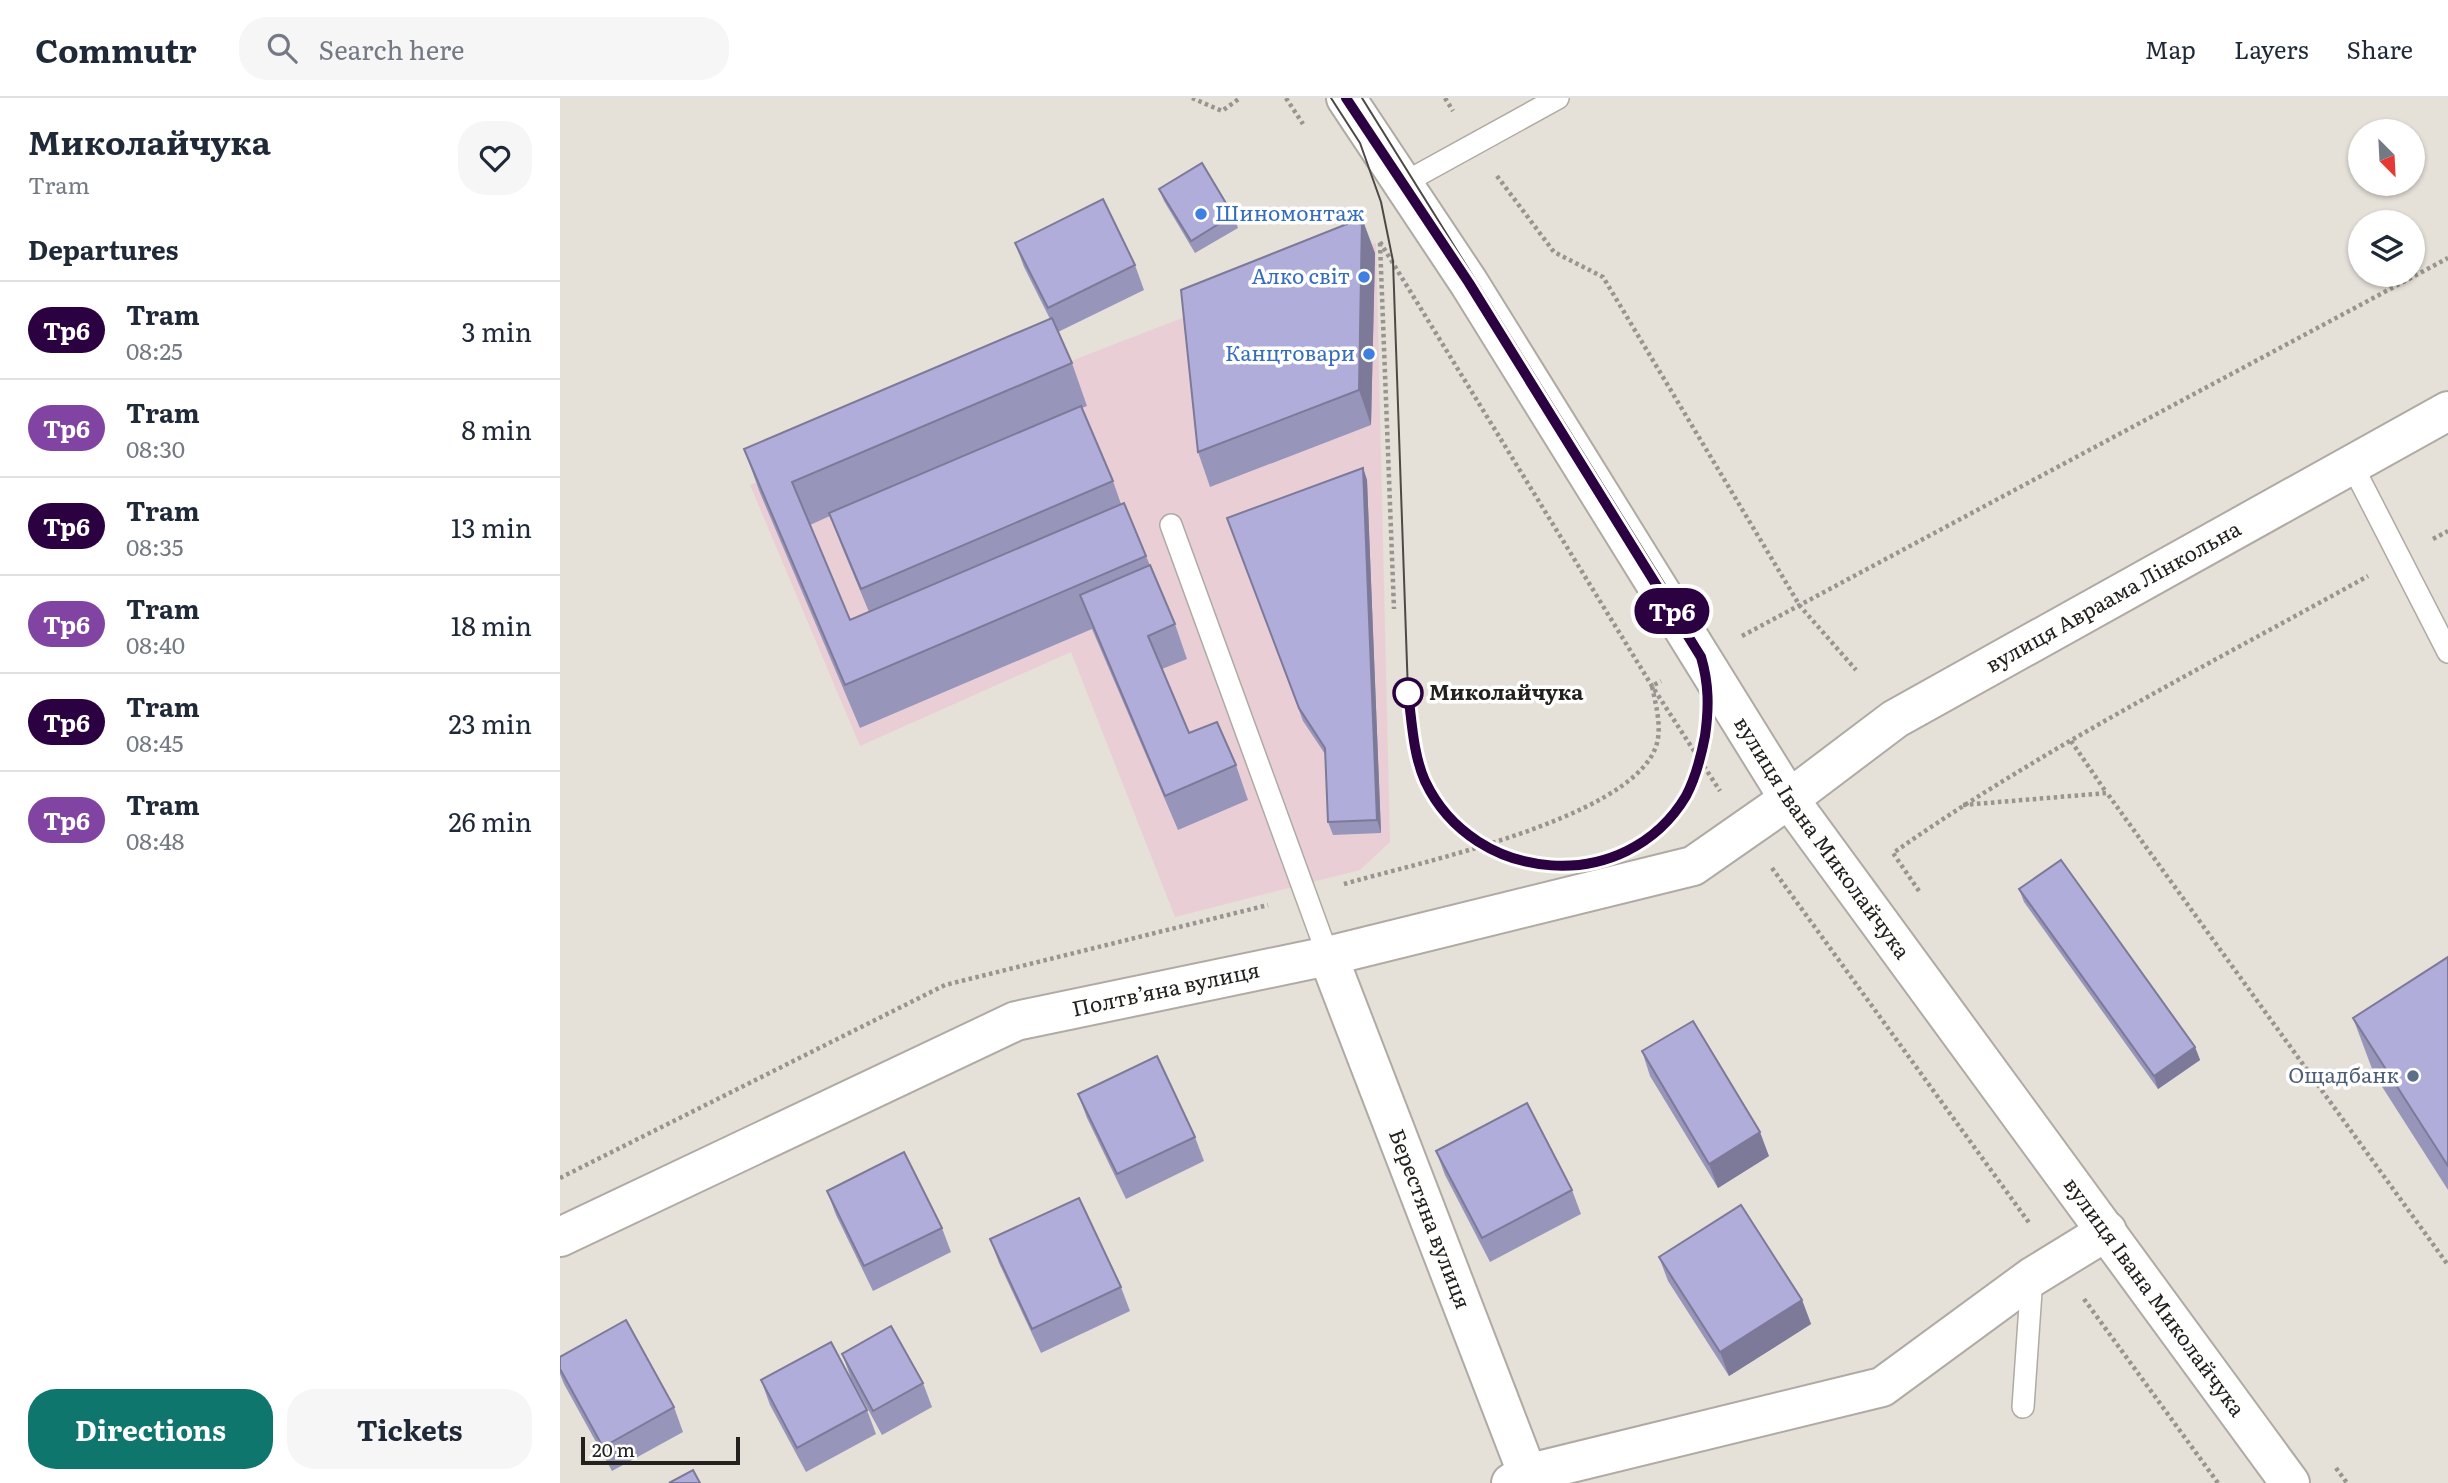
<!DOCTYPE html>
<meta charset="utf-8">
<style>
body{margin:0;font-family:Literata,serif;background:#f6f6f7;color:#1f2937;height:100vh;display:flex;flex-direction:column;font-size:26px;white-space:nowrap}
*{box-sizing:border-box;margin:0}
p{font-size:23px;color:#747a83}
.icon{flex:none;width:38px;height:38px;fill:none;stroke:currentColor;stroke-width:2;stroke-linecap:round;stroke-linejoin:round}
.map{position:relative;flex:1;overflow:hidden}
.sheet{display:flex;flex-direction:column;background:#fff;width:560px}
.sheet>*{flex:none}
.badge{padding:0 14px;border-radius:23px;font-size:24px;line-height:46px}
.needle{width:46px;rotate:156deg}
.buttons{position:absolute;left:1788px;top:21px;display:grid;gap:14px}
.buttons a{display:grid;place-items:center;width:77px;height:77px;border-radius:50%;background:#fff;box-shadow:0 2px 5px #0004;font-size:35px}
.scale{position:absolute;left:21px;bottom:18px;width:159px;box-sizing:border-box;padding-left:7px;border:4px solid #23211e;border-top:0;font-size:19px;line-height:24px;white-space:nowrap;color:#23211e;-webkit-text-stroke:5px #fff;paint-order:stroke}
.map>.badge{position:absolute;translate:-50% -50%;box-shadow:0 0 0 4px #fff}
h2{padding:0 28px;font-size:26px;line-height:63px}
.round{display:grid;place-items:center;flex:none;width:74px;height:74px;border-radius:28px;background:#f6f6f7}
.overview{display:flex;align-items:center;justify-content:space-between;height:119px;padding:0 28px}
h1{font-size:33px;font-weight:700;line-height:52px}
.primary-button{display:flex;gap:14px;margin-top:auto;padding:14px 28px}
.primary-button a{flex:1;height:80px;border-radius:28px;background:#0f766e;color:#fff;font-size:28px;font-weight:700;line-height:80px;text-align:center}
.primary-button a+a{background:#f6f6f7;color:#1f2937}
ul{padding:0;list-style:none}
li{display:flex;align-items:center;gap:21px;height:98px;padding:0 28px;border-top:2px solid #e0e1e3}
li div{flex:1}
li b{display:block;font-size:26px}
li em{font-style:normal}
li .badge{min-width:77px;font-weight:700;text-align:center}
header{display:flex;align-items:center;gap:42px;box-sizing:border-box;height:98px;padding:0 35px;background:#fff;border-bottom:2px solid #e0e1e3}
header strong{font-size:33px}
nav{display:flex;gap:38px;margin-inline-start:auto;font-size:24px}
.search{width:490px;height:63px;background:#f6f6f7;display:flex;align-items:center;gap:18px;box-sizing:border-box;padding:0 24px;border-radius:28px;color:#747a83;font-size:26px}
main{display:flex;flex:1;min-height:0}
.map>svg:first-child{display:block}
.commercial{fill:#e9cfd5}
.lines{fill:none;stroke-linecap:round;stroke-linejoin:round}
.service-casing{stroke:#afaaa3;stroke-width:24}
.minor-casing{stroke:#afaaa3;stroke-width:42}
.tertiary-casing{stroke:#afaaa3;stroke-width:42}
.secondary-casing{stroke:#afaaa3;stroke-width:42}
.path{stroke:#98948e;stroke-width:4.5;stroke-dasharray:3.5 3.5;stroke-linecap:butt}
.service{stroke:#fff;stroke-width:21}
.minor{stroke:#fff;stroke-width:38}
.tertiary{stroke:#fff;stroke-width:38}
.secondary{stroke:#fff;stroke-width:38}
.tram{stroke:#4d4a46;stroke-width:2}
.wall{fill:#9895bb;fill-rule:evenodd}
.shaded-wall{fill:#7c7999}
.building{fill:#b1adda;stroke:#7c7999;stroke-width:2}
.line-casing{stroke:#fff;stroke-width:16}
.line{stroke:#2b0141;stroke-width:10}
.shop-dot{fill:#3f7fe0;stroke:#fff;stroke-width:2.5}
.stop-dot{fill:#fff;stroke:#2b0141;stroke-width:3.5}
.service-dot{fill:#5c6f8a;stroke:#fff;stroke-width:2.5}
.labels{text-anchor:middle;stroke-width:7;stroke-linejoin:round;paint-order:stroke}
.shop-label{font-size:21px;fill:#366cbe;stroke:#fff;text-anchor:end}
.street-label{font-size:21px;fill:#23211e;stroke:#fff}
.stop-label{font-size:21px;font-weight:bold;fill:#23211e;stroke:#fff;text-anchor:start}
.service-label{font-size:21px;fill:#4e5e75;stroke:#fff;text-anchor:end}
</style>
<header>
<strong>Commutr</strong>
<div class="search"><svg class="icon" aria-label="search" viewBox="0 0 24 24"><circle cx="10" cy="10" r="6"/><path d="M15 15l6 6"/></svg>Search here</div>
<nav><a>Map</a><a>Layers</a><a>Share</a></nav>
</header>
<main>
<section class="sheet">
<div class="overview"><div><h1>Миколайчука</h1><p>Tram</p></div><a class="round"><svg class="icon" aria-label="heart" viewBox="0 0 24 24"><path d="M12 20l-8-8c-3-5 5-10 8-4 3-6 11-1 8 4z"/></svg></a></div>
<h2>Departures</h2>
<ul>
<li><span class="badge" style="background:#2b0141;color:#fff">Тр6</span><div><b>Tram</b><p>08:25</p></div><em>3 min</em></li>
<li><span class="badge" style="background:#8144a3;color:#fff">Тр6</span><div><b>Tram</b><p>08:30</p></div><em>8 min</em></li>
<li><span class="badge" style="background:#2b0141;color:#fff">Тр6</span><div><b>Tram</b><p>08:35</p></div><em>13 min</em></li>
<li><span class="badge" style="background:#8144a3;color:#fff">Тр6</span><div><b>Tram</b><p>08:40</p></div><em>18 min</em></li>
<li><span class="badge" style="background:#2b0141;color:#fff">Тр6</span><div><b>Tram</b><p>08:45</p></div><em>23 min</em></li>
<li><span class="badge" style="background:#8144a3;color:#fff">Тр6</span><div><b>Tram</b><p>08:48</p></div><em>26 min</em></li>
</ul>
<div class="primary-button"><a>Directions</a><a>Tickets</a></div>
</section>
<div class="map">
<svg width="1888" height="1385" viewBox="0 0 1888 1385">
<rect width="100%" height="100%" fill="#e5e0d8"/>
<polygon class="commercial" points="816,145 830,744 800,772 615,819 511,554 300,648 190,387"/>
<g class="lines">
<g class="service-casing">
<g id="service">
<polyline points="842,86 998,0"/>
<polyline points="1792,367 1888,554"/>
<polyline points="611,427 768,858"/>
<polyline points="1463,1309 1472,1179"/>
</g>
</g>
<g class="minor-casing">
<g id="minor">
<path id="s1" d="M768,858L971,1385"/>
<polyline points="0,1139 456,923 768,858 1133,768 1229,701"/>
<polyline points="951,1385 966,1376 1322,1289 1472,1179 1547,1133"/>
</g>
</g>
<g class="tertiary-casing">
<g id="tertiary">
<path id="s2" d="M1229,701L1335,621L1888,313"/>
</g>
</g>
<g class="secondary-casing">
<g id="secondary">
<path id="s3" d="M786,0L909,185L1229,701L1730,1385"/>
</g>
</g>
<g class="path">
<polyline points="632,0 662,13 680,0"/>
<polyline points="726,0 743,26"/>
<polyline points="885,0 893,13"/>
<polyline points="937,78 994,154 1043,179 1240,508 1296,572"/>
<polyline points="820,144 1092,588 1160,693"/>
<polyline points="820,145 834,511"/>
<polyline points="1873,441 1888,433"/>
<polyline points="1182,538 1888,160"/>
<polyline points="1511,643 1546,694"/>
<polyline points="1403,707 1547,695 1888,1167"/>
<polyline points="1212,770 1470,1126"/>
<path d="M784,786C856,765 1066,722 1095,651C1103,632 1096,608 1092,588L1101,583"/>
<path d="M1359,793L1333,755C1483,650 1648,567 1808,478"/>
<polyline points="0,1080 385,887 708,807"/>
<polyline points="1524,1201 1658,1385"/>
<polyline points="1776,1370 1787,1385"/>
</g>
<use href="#service" class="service"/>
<use href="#minor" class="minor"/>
<use href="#tertiary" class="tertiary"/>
<use href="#secondary" class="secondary"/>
<path class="tram" d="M771,0L800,45L821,104L833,163L848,595C852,624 853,656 865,683C914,787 1065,799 1125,698C1145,666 1149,623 1148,585C1148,568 1137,547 1132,530L802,0"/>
</g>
<g class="wall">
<polygon points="599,91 673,117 678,130 635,155 604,103"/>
<path d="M455,145L575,167L584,192L498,234L512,265L527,308L522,310L553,383L561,406L586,458L615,526L627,561L602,571L629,635L676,667L688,702L618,732L532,531L300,630L200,395L184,351L490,221L464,169ZM270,418L282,449L309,514L290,522L250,427Z"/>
<polygon points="815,155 811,327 650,389 638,354"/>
<polygon points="803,370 807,382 821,735 773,737 768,724 765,656 743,623 667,420"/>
<polygon points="1459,791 1635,949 1640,962 1598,991 1464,804"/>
<polygon points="1888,859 1888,1092 1814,976 1793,920"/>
<polygon points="1082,953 1209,1058 1158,1090 1090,978"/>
<polygon points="518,996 635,1039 644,1063 566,1101 527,1020"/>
<polygon points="876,1053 1012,1092 1021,1116 930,1164 885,1077"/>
<polygon points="267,1093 382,1130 391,1154 313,1193 276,1117"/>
<polygon points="430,1141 561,1189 570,1213 481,1255 439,1165"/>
<polygon points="1099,1159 1242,1202 1251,1226 1169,1278 1108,1183"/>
<polygon points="282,1256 363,1285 372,1309 322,1337 291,1280"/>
<polygon points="0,1259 114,1309 123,1334 52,1373 4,1286 0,1276"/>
<polygon points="201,1282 307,1312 316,1336 246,1374 210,1307"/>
</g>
<g class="shaded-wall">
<polygon points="802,120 815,155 811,327 799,292"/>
<polygon points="803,370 807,382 821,735 817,722"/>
<polygon points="1635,949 1640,962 1598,991 1594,978"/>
<polygon points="1200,1034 1209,1058 1158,1090 1149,1066"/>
<polygon points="1242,1202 1251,1226 1169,1278 1160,1254"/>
</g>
<g class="building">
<polygon points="642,65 673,117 631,143 599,91"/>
<polygon points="543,101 575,167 488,210 455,145"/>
<polygon points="802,120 799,292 638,354 621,192"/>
<polygon points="492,220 512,265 232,384 290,522 564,405 586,458 285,587 184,351"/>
<polygon points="521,308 553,383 301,491 269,415"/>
<polygon points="803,370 817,722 768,724 765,650 739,610 667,420"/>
<polygon points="590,467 615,526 588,538 629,635 657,624 676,667 605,698 520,497"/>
<polygon points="1501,762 1635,949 1594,978 1459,791"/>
<polygon points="1888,859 1888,1068 1793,920"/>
<polygon points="1133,923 1200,1034 1149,1066 1082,953"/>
<polygon points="597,958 635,1039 557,1076 518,996"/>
<polygon points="967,1005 1012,1092 922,1140 876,1053"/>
<polygon points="344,1054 382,1130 304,1168 267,1093"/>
<polygon points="519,1100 561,1189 472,1231 430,1141"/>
<polygon points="1181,1107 1242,1202 1160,1254 1099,1159"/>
<polygon points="66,1222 114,1309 43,1349 0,1271 0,1259"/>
<polygon points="331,1228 363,1285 313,1313 282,1256"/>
<polygon points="271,1244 307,1312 237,1350 201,1282"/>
<polygon points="133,1372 140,1385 109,1385"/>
</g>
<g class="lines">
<g class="line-casing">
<path id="line" d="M786,0L909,185L1141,559C1149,586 1149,610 1145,638C1141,659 1136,679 1126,698C1066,799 914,787 865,683C853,656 852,624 848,595"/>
</g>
<use href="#line" class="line"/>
</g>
<g class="shop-dot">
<circle cx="641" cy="116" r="7"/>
<circle cx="804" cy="179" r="7"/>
<circle cx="809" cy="256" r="7"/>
</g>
<circle class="stop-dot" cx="848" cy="595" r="14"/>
<circle class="service-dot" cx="1853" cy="978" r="7"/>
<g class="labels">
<g class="shop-label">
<text x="655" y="123" text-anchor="start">Шиномонтаж</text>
<text x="790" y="186">Алко світ</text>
<text x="795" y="263">Канцтовари</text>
</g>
<g class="street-label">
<text dy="7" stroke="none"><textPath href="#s2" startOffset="383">вулиця Авраама Лінкольна</textPath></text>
<text dy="7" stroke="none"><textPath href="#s3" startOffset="880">вулиця Івана Миколайчука</textPath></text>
<text transform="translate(606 892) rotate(-12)" y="7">Полтвʼяна вулиця</text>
<text dy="7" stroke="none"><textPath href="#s1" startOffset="282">Берестяна вулиця</textPath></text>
<text dy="7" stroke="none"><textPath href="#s3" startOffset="1447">вулиця Івана Миколайчука</textPath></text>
</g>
<g class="stop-label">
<text x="869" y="602">Миколайчука</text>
</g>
<g class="service-label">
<text x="1839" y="985">Ощадбанк</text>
</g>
</g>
</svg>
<div class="buttons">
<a><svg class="needle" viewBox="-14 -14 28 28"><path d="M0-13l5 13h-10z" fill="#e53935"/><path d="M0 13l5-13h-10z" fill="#747a83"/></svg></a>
<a><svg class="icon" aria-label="layers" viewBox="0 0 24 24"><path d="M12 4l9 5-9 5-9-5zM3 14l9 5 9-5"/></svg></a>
</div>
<div class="scale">20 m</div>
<b class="badge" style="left:1112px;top:513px;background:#2b0141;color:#fff">Тр6</b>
</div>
</main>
